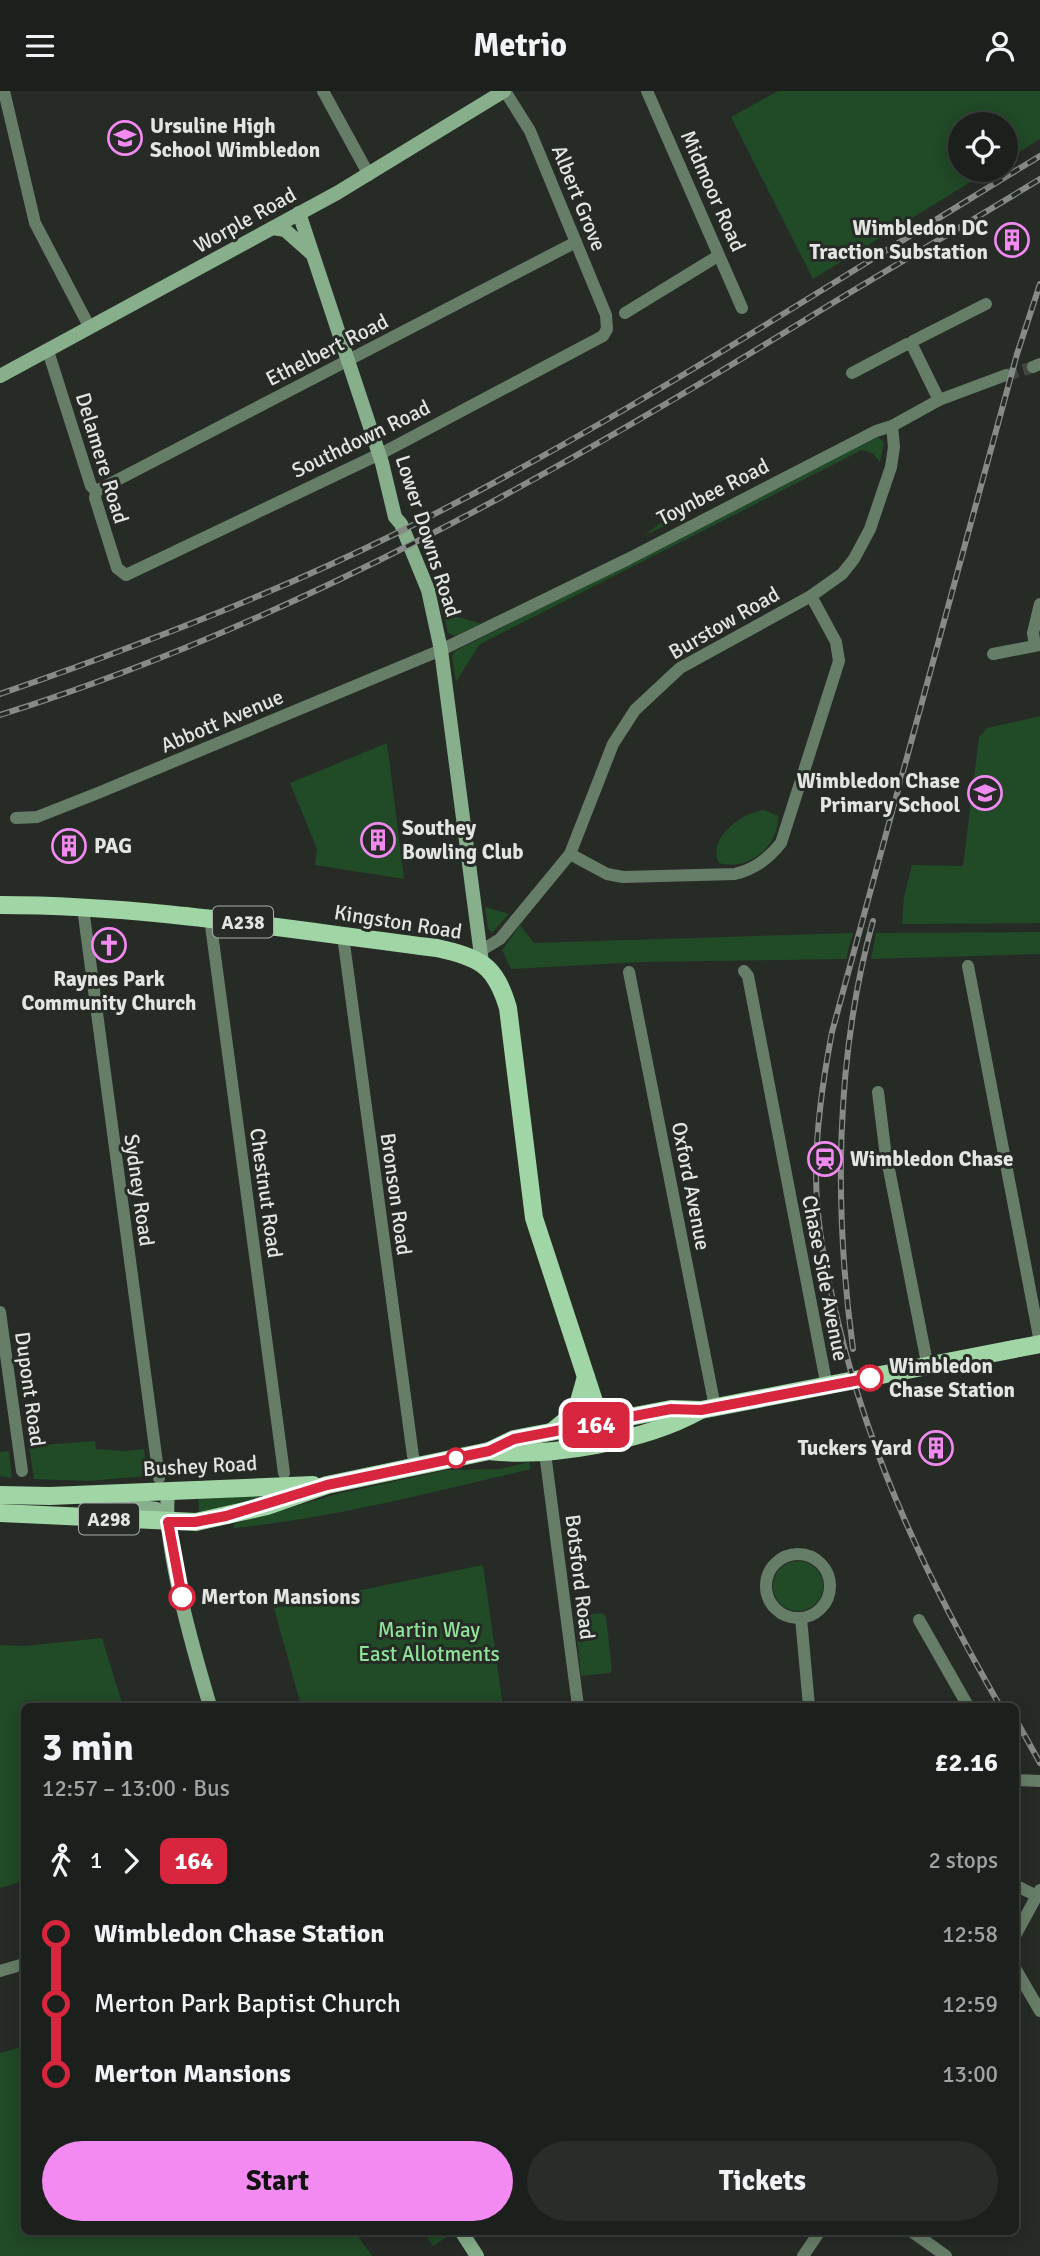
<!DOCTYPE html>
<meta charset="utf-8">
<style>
body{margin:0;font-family:Signika,sans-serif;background:#292d29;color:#f1f3f6;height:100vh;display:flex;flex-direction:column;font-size:26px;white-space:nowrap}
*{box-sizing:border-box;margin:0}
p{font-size:23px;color:#a0a3a3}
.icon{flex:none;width:38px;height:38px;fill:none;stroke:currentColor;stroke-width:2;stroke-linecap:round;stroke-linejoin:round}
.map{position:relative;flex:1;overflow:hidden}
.sheet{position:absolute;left:21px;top:1612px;width:998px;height:532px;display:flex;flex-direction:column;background:#1c201c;border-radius:10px;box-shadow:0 4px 18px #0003,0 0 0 2px #3a3e3b}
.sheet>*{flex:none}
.badge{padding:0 14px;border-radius:10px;font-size:24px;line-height:46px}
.fabs{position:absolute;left:948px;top:21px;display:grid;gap:14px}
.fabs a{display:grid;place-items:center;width:70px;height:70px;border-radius:50%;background:#1c201c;box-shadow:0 4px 18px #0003,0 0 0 2px #3a3e3b;font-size:35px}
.map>.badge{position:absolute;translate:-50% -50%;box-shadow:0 0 0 4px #fff}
.legs{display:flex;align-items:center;gap:10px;height:77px;padding:0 21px;font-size:23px}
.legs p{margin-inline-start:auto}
.summary{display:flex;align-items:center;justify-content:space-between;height:119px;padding:0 21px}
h1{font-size:38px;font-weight:700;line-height:52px}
.cta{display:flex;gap:14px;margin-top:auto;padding:14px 21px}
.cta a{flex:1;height:80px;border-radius:42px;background:#f28af2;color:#111;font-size:28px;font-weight:700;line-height:80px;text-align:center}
.cta a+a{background:#292d29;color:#f1f3f6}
ul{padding:0 21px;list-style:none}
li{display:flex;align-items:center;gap:24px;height:70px;font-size:26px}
li i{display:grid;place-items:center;width:10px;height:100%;margin:0 9px;background:currentColor}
li i::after{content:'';width:18px;height:18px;margin:-9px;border:5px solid;border-radius:50%;background:#1c201c}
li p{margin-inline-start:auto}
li:first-child i{background:linear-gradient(#0000 50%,currentColor 0)}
li:last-child i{background:linear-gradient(currentColor 50%,#0000 0)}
header{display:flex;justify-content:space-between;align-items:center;height:91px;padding:0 21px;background:#1c201c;font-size:32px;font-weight:700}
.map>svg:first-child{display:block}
.green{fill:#214a27}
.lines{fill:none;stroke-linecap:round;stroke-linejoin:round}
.street-tunnel{stroke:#424742;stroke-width:12;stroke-dasharray:12 6;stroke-linecap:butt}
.street{stroke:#667e68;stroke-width:12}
.secondary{stroke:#87af8b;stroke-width:14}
.primary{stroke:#a0d5a5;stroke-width:18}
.rail-casing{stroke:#878b87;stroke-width:6}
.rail{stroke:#262b26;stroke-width:3.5;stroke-dasharray:10;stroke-linecap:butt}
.line-1-casing{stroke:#fff;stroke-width:16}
.line-1{stroke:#d7263d;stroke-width:10}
.stop-1-dot{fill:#fff;stroke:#d7263d;stroke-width:3.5}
.labels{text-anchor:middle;stroke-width:6;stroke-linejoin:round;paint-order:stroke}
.shield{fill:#262b26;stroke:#aaadaa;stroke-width:2}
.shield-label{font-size:19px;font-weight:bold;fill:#e2e5e2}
.poi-label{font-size:21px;font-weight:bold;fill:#e2e5e2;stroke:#262b26;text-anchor:start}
.street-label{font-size:21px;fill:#e2e5e2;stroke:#262b26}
.stop-label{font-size:21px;font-weight:bold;fill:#e2e5e2;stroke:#262b26;text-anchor:start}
.park-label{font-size:21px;fill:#8fe399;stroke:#262b26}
</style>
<header><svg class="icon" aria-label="menu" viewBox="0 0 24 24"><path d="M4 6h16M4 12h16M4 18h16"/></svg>Metrio<svg class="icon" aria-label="person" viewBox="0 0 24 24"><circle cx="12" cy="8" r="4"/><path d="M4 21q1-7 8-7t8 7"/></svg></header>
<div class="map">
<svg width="1040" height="2165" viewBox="0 0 1040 2165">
<rect width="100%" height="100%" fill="#262b26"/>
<g class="green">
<polygon points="778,0 1040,0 1040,48 1006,69 1006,33 961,33 961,79 990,79 813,188 731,26"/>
<polygon points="878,346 884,351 880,371 872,362 862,359 492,547 479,554 456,591 452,565 455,560"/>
<polygon points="728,403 642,446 687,412"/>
<polygon points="444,522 479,532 480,533 455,545 448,542"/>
<polygon points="1040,625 1040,832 902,833 904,806 912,774 963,775 979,646 987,637"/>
<polygon points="387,652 404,788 315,774 317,758 290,692"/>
<path d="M764,719L778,725C779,755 749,781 719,772C706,747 743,721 764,719Z"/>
<polygon points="485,816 509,823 492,842 488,837"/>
<polygon points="520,834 534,852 853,842 846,868 642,871 511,878 502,859"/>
<polygon points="1040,841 1040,863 871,868 876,842"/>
<polygon points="95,1350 96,1358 124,1360 144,1358 147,1385 88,1390 34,1388 29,1355"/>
<polygon points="9,1360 12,1387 0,1385 0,1361"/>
<path d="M529,1371L531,1378C433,1401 334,1427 234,1437V1433L337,1403L447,1379L499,1378Z"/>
<polygon points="272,1403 272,1407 199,1421 198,1406"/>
<circle cx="798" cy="1495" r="25"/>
<polygon points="483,1474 503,1615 301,1615 274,1517"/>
<polygon points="602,1522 606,1526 612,1579 610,1582 581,1585 575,1525"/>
<polygon points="102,1547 123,1615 24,1615 24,1790 0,1797 0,1554 24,1555"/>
<polygon points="24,1955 24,2140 354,2140 372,2165 0,2165 0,1962"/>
<polygon points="423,2140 443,2140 447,2146 433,2155"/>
</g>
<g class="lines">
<polyline class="street-tunnel" points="1006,284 1033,276"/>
<g class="street">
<polyline points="4,0 35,132 90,237"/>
<polyline points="323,0 369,84"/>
<polyline points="647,0 742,217"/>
<polyline points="625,222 718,165"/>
<polyline points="48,260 91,395 96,400 95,407 117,477 126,484 386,360 603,245 607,238 606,224 530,40 505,0"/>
<polyline points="1033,276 1040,273"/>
<polyline points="852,282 907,253 912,254"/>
<polyline points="939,309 912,254 913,250 986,213"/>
<polyline points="96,400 576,151"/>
<polyline points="1035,554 1033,542 1040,513"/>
<polyline points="993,563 1040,554"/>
<polyline points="16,727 37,726 98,702 441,559 628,468 876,340 892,335 939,309 1006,284"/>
<path d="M570,763L607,783L623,786L735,783C755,778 768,768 781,752L839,570L836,551L811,505"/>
<polyline points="83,817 159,1387"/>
<polyline points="210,827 284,1382"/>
<polyline points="343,845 413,1365"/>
<polyline points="482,859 500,848 570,763 613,653 635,619 680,577 811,505 842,483 854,468 870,438 891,376 894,356 892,335"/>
<polyline points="968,875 1040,1251"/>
<polyline points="744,880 748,885 827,1296"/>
<polyline points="629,881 715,1316"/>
<polyline points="878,1001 885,1058 928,1277"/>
<polyline points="0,1221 22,1380"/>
<polyline points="545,1362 578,1615"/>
<circle cx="798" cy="1495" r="32"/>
<polyline points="801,1527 809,1615"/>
<polyline points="919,1529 968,1615"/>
<polyline points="1015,1689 1040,1690"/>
<polyline points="1015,1794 1037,1805"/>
<polyline points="1015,1845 1040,1799"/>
<polyline points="1015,1877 1040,1920"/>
<polyline points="0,1880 24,1873"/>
<polyline points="911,2140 946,2165"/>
<polyline points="803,2165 820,2140"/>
</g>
<g class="secondary">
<polyline points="299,122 382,372 395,426 401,433 428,499 441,559 482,872"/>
<polyline points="273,137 285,139 311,162"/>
<polyline points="0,285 337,102 504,0"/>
<path d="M169,1399C159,1443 196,1568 210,1615"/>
<polyline points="87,1408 156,1418 167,1425"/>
<polyline points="461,2140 477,2165"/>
</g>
<g class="primary">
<path d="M0,814C147,814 291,839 437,857C480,867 495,873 508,917L534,1127L607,1350"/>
<polyline points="553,1340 576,1321 586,1286"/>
<path d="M489,1360C550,1367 645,1350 699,1320"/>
<polyline points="0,1404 50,1405 313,1394"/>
<polyline points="0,1422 196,1431 267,1415 327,1394 489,1360 514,1348 671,1318 701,1319 1040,1253"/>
</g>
<g class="rail-casing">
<g id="rail">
<path d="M0,603C133,557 267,506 393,444C617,333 827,194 1040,65"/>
<path d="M0,624C289,533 556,383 813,224C888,178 965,134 1040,88"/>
<path d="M853,1258C834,1118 835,967 873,830"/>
<path d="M1000,1615C930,1493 872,1373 839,1235C827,1185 816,1135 816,1083C816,1035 823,988 832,941L1017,263L1040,193"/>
<polyline points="1015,1627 1040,1672"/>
</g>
</g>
<use href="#rail" class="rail"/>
</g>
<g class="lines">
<g class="line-1-casing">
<polyline id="line-1" points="182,1506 168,1431 195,1431 226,1425 327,1394 489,1360 514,1348 671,1318 701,1319 870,1287"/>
</g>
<use href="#line-1" class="line-1"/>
</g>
<defs>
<g id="school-ring" transform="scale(1.75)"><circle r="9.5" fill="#262b26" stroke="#f28af2" stroke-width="1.5"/><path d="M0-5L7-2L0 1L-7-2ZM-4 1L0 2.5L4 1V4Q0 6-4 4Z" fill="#f28af2"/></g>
<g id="building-ring" transform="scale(1.75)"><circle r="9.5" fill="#262b26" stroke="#f28af2" stroke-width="1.5"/><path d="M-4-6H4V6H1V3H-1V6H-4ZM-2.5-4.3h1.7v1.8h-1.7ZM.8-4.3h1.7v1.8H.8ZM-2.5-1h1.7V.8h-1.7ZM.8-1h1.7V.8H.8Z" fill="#f28af2"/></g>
<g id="church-ring" transform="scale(1.75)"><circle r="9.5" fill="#262b26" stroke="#f28af2" stroke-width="1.5"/><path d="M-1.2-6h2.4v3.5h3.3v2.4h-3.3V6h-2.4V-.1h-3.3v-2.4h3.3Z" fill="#f28af2"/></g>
<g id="station-ring" transform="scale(1.75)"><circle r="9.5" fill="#262b26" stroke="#f28af2" stroke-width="1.5"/><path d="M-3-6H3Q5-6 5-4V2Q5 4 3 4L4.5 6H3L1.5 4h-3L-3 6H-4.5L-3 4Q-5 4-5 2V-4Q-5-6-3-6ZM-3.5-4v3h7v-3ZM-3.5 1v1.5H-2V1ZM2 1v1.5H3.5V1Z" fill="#f28af2"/></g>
</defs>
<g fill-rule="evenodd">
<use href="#school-ring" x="125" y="47"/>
<use href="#building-ring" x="1012" y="149"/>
<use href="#school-ring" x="985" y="702"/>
<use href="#building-ring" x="378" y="749"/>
<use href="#building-ring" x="69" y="755"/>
<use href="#church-ring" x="109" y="854"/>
<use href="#station-ring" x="825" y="1068"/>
<use href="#building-ring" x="936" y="1357"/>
</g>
<g class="stop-1-dot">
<circle cx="870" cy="1287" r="12"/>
<circle cx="456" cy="1367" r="9"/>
<circle cx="182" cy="1506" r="12"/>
</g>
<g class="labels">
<g class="shield">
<rect x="213" y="815.5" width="60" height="31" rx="5"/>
<rect x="79" y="1412.5" width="60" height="31" rx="5"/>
</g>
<g class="shield-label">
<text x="243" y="838">A238</text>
<text x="109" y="1435">A298</text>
</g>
<g class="poi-label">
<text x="150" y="42">Ursuline High<tspan x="150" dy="24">School Wimbledon</tspan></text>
<text x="988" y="144" text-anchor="end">Wimbledon DC<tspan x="988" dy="24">Traction Substation</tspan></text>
<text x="960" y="697" text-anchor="end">Wimbledon Chase<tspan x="960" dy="24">Primary School</tspan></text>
<text x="402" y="744">Southey<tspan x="402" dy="24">Bowling Club</tspan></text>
<text x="94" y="762">PAG</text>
<text x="109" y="895" text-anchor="middle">Raynes Park<tspan x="109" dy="24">Community Church</tspan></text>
<text x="850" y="1075">Wimbledon Chase</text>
<text x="912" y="1364" text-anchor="end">Tuckers Yard</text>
</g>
<g class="street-label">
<text transform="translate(713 100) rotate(66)" y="7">Midmoor Road</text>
<text transform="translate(579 107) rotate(68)" y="7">Albert Grove</text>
<text transform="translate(245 129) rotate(-29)" y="7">Worple Road</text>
<text transform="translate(327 259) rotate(-27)" y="7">Ethelbert Road</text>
<text transform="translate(361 348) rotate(-26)" y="7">Southdown Road</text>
<text transform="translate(102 367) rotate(73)" y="7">Delamere Road</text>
<text transform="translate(713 401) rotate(-27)" y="7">Toynbee Road</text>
<text transform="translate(428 445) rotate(72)" y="7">Lower Downs Road</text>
<text transform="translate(724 532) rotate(-30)" y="7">Burstow Road</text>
<text transform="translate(222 630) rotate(-23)" y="7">Abbott Avenue</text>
<text transform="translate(398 831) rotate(9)" y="7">Kingston Road</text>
<text transform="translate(691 1095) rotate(79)" y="7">Oxford Avenue</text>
<text transform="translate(139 1099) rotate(82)" y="7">Sydney Road</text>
<text transform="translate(266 1102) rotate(82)" y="7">Chestnut Road</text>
<text transform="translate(396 1103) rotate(82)" y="7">Bronson Road</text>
<text transform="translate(825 1187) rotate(79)" y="7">Chase Side Avenue</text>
<text transform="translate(30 1298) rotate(82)" y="7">Dupont Road</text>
<text transform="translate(200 1375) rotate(-3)" y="7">Bushey Road</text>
<text transform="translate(580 1486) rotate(83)" y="7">Botsford Road</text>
</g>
<g class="stop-label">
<text x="889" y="1282">Wimbledon<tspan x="889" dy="24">Chase Station</tspan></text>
<text x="201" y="1513">Merton Mansions</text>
</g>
<g class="park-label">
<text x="429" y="1546">Martin Way<tspan x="429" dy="24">East Allotments</tspan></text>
</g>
</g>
</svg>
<div class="fabs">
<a><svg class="icon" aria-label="locate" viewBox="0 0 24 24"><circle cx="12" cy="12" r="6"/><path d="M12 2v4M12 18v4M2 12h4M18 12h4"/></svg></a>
</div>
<b class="badge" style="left:596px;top:1334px;background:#d7263d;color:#fff">164</b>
<section class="sheet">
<div class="summary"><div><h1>3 min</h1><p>12:57 – 13:00 · Bus</p></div><b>£2.16</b></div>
<div class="legs"><svg class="icon" aria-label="walk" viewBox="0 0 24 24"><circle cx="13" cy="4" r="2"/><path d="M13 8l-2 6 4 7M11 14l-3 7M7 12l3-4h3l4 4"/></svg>1<svg class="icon" aria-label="forward" viewBox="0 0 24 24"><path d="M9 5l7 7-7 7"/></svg><b class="badge" style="background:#d7263d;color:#fff">164</b><p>2 stops</p></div>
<ul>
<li><i style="color:#d7263d"></i><b>Wimbledon Chase Station</b><p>12:58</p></li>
<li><i style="color:#d7263d"></i><span>Merton Park Baptist Church</span><p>12:59</p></li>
<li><i style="color:#d7263d"></i><b>Merton Mansions</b><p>13:00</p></li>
</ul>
<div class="cta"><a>Start</a><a>Tickets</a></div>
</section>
</div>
